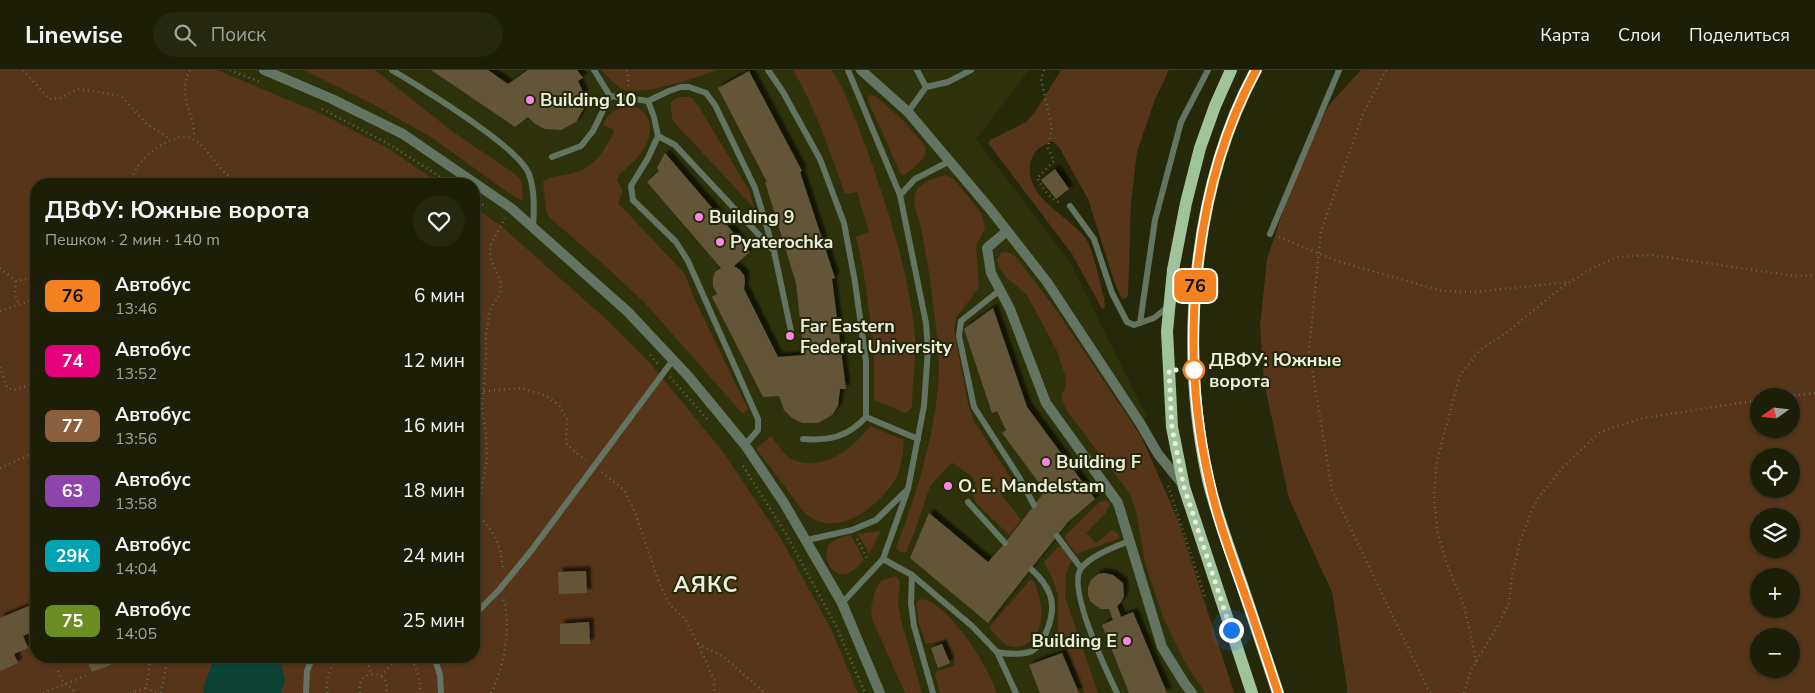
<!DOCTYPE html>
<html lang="ru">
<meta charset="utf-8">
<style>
body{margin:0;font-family:"Nunito Sans",sans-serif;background:#252711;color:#f1f3f6;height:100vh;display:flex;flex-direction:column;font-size:19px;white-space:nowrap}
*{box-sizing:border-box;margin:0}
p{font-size:16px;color:#a0a29b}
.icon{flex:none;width:28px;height:28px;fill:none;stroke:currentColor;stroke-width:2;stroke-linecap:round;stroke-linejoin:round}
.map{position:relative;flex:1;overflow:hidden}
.sheet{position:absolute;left:30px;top:108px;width:450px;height:485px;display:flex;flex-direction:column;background:#1c1e07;border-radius:20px;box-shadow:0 1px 4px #0004,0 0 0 1px #3a3c28}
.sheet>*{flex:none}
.badge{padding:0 10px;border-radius:8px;font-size:18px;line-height:32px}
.needle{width:32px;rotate:255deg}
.fabs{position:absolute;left:1750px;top:318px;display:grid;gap:10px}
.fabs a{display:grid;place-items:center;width:50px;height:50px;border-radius:50%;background:#1c1e07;box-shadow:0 1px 4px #0004,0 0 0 1px #3a3c28;font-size:25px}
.you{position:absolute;width:25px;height:25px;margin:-12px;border:4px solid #fff;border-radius:50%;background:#1a73e8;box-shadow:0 0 0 8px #1a73e833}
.map>.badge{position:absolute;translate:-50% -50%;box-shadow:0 0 0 2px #fff}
.round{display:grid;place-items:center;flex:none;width:52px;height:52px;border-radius:26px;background:#252711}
.headline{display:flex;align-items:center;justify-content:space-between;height:85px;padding:0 15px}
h1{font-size:24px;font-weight:700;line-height:38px}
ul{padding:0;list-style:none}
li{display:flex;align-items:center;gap:15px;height:65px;padding:0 15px}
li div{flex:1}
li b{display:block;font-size:19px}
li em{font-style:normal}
li .badge{min-width:55px;font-weight:700;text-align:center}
header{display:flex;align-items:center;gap:30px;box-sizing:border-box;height:70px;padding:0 25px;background:#1c1e07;border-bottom:1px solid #3a3c28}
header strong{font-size:24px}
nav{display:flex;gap:28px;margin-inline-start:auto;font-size:18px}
.search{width:350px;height:45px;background:#252711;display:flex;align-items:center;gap:12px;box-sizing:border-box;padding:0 18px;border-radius:28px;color:#a0a29b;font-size:19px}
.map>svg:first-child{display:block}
.built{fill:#2e320a;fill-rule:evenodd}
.green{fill:#563519;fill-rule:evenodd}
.water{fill:#0c4334}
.building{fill:#635537;filter:url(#shadow)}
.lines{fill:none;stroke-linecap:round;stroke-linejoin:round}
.path{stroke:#686b51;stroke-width:2.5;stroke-dasharray:1 4;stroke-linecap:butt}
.lane{stroke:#637462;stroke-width:6}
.street{stroke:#637462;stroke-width:10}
.primary{stroke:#a0c39d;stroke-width:12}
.line-casing{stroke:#fff;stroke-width:11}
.line{stroke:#f58220;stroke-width:8}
.walk{stroke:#ebeedc;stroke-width:5;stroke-dasharray:0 9}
.poi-dot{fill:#fc86e3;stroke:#252809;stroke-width:2}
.stop-dot{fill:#fff;stroke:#f58220;stroke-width:2.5}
.labels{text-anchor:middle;stroke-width:4;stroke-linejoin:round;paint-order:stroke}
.poi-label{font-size:18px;font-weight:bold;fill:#ebeedc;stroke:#252809;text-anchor:start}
.stop-label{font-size:18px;font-weight:bold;fill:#ebeedc;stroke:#252809;text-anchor:start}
.district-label{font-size:22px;font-weight:bold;letter-spacing:1px;fill:#ebeedc;stroke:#252809}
</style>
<header>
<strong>Linewise</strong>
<div class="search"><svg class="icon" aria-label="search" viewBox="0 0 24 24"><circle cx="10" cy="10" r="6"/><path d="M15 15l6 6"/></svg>Поиск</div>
<nav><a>Карта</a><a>Слои</a><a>Поделиться</a></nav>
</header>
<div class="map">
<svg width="1815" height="623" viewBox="0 0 1815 623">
<defs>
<filter id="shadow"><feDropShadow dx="4.5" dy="-4.5" stdDeviation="1" flood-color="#0009"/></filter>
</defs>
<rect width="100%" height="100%" fill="#252809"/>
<path class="built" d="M0,0H1029L976,69L1070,192L1144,341L1148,346L1129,360L1213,561L1235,623H0ZM36,114H474V586H36Z"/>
<g class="green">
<polygon points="0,0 217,0 324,45 391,80 440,114 36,114 36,586 474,586 474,137 500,155 606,249 650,293 724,383 780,467 830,557 858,623 0,623"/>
<polygon points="304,0 375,0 453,62 515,104 521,110 523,129 521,130 516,128 431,67 367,31"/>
<path d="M602,0H717C698,7 640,27 622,19C616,16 606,6 602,0Z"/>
<path d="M793,0H832C847,24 857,53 867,80C887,136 911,209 915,268C916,290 912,314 912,337L906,343L874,330V277L863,199L856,167L869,162L857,122L845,124C830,82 816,39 793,0Z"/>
<path d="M1061,0H1169L1154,32L1137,82L1131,133L1128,226L1124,229L1121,227L1115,214L1088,129L1059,77L1052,71C1041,76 1034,80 1031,91C1022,128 1068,144 1086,169C1093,179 1100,214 1104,227L1105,237L1102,239L1072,184L988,73L990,70L1026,52L1035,42Z"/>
<path d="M1361,0H1815V623H1347V617L1332,522L1289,429L1264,312L1260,256L1267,189L1295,106L1329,35ZM1759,326H1791V359H1759ZM1759,386H1791V419H1759ZM1759,446H1791V479H1759ZM1759,506H1791V539H1759ZM1759,566H1791V599H1759Z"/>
<path d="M871,25L875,26L902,49L926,77C927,89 913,99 904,105L901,104L868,31V26Z"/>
<polygon points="678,27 691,27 699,37 750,122 754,138 673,51 671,41 671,32"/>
<path d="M634,36C654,43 654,67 641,83C635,91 626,98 618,106L617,110L623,121L618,133L685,204L693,226L748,339L744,343L741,342L645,233L602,193L549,147L546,140L543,112C549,106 560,106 569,104C595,99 603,82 614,62L613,59L603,55C611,39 617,38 634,36Z"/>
<path d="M946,105L955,110L982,144L985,159L976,176L979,217L956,248L954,260L968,334L974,351L1012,410V414L1001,424L1021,450L1010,464L1007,463L977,434L973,425L976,413L972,407L953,393L950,394L930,416L916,458L906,482H900L896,477C915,429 934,368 938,316C941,283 935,250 931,218C928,196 925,175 920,154C918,144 912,135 915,124C919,112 935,108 946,105Z"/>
<polygon points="1002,182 1010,183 1016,187 1054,237 1142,368 1178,450 1234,623 1205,623 1184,591 1163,547 1145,493 1136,441 1130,424 1067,341 1062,329 1062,324 1066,315 1065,305 1056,279 1027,225 1007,208 1000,199 997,190"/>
<path d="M870,356L904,370C903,382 902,397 896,408C880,436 836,471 805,443C800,438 795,430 791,425C779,409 768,394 756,379L771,366C776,372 784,385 791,389C822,403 853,379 870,356Z"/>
<polygon points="1107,430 1110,434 1105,444 1086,463 1096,473 1112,460 1117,463 1119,466 1118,469 1076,484 1065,469 1065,466 1100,432"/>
<polygon points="881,461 869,484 858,464"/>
<path d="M851,465L864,490C859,495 852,503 846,504C831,508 818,481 833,471C838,468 845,466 851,465Z"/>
<polygon points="1058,477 1063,477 1072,490 1066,503 1065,527 1098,623 1084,623 1064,575 1056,572 1056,567 1058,559 1058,525 1053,510 1044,492"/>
<polygon points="896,506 900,512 898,535 901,550 922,623 905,623 872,549 871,538 876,518 882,510"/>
<path d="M1030,510L1034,511C1042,530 1049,564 1024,575C1020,577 1013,578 1009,576C1002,573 996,565 991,560L990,556Z"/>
<path d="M922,529C949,533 989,597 997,623H940L935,605L937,601L953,596L955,593L946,570L926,574L919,554L916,533L917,531Z"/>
</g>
<polygon class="water" points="215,586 279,586 285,611 281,623 203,623 205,613"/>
<g class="building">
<polygon points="431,0 488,0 508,14 528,0 577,0 583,8 578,11 583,22 584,38 576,52 561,60 545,59 535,54 528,47 515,57"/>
<polygon points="749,1 802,101 800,102 835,208 832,209 846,319 840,319 838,336 832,345 818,353 802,353 792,348 784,340 779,326 763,327 712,227 717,224 713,216 713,208 715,202 721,198 647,112 659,101 657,98 665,83 750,182 734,196 740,200 744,205 745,211 744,219 778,287 804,285 796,213 765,112 767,112 718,18"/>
<polygon points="1055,99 1069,119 1056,129 1041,110"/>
<polygon points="993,238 1027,337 1095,429 1068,452 988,553 910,488 929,443 988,492 1005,473 1045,421 1002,363 1006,360 997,341 992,343 964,259"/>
<polygon points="586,501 587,523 559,524 558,502"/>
<polygon points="1104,503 1113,505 1123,513 1124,526 1121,532 1117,536 1121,547 1133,542 1167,623 1129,623 1102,555 1113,550 1109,539 1101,539 1096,536 1090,531 1088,525 1088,517 1091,510 1098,504"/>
<polygon points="36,533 36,560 23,566 28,578 14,584 18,593 0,601 0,548"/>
<polygon points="589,552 590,574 560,574 560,554"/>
<polygon points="942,574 950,593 938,598 931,578"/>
<polygon points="1062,583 1079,623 1040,623 1029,595"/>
<polygon points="85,586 107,586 111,595 92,602"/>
</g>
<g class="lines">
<g class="path">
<polyline points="23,0 49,29 60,28 79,19 121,26 146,53 170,69"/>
<path d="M190,0C176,28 195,41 194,68"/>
<polyline points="230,0 260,12"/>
<polyline points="627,0 629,19"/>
<path d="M1044,0L1041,9L1052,58L1048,78L1054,91L1037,108C1043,118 1050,130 1062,133"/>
<polyline points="1386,0 1364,42 1321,161 1309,280 1332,420 1430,623"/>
<polyline points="322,39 392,76 451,114"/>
<path d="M130,114C133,100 145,85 157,78C197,51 201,79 226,104C231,108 237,111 243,114"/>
<polyline points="474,129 487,137"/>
<polyline points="1279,167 1337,191 1442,221 1476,222 1569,212"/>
<polyline points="0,198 16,211 36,208"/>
<polyline points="16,211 15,222 19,235"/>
<polyline points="0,241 36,229"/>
<polyline points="650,285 658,294"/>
<polyline points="0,297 7,318 14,320 36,313"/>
<polyline points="670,307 708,350"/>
<polyline points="474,322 522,318 546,326 559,335 567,349 566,373 576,383 586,390"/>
<polyline points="1789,326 1815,323"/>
<polyline points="743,396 786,464 836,556 865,623"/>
<polyline points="0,398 36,382"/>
<polyline points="602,402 624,420 635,442 659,513 670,535 685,549 698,574 714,610 714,623"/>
<polyline points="1168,416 1205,527"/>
<path d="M476,444C495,461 501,475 503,500"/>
<polyline points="474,447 478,439 487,389 486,363 482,338 486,289 486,265 490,240 500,223 501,212 491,191 490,176 505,148"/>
<polyline points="857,469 868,490"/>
<polyline points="698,574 724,587 765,623"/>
<polyline points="366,586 371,604"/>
<path d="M408,586C417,596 421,610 420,623"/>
<polyline points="1476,592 1471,565 1462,530 1447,494 1437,461 1434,425 1437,390 1460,305 1480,280 1506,263 1561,218 1589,200 1617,187 1652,185 1795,206 1815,205"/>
<polyline points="58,601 64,613 77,623"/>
<polyline points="381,606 399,586"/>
<polyline points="146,618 156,623"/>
<polyline points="43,623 87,605"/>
<polyline points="130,623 146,618 151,586"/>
<polyline points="161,623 168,586"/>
<path d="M327,623C326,609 330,597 339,586"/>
<path d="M360,623C355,598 392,598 386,623"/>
<path d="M491,623C504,598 512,555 503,528"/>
<polyline points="1464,623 1471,600 1499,554 1509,532 1512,506 1520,471 1536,431 1561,399 1600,362 1643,348 1759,330"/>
</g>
<g class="lane">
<path d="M392,0C420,17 519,77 529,104C535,121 534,140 533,158"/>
<polyline points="594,0 610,26"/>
<polyline points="768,0 783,22 820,89 844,153 855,212 866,292 866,347 918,369"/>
<polyline points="848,0 900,125"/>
<polyline points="926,17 948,12 971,0"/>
<polyline points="648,31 669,21 681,17 689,17 706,23 715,35 755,118 774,181 791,261"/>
<polyline points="908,42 926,17 917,0"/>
<polyline points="658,66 675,75 772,179"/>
<polyline points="552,87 581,76 593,61 610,26 648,31 654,47 658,66 648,88 631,116 633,130 676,172 688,191 758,349 758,360 745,375"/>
<polyline points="1070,136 1094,169 1112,223 1127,252 1134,255 1154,248 1169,236"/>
<polyline points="1270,164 1339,0"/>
<polyline points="1000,220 961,251 959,266 974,337 1019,407 1034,435"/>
<polyline points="1140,253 1155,150 1181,52 1208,0"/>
<path d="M803,369C829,371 848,367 866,347"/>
<polyline points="968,432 1005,473"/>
<polyline points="1057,466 1081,498"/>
<polyline points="807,470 852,460 876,450 907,420"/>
<polyline points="883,489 912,505 911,533 914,556 933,623"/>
<polyline points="912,505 972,556 997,582 1016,623"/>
<polyline points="842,533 883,489 908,419 924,336 928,279 926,253 900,125 915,109 950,91"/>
<polyline points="474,545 499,520 531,481 673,290"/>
<path d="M997,582C1005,584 1024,585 1032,581C1047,571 1056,541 1050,525C1046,514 1040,507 1032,500"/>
<polyline points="434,586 440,605 441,623"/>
<polyline points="306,623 307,601 313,586"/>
<path d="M1117,623C1107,602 1065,515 1082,497C1094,484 1113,478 1129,471"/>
</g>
<g class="street">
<polyline points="264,0 332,29 403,64 511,138 628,242 689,307 745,375 784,433 842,533 880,623"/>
<polyline points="861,0 908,42 990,139 1047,212 1140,353 1158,384 1184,416"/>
<polyline points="1007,161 987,178 991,203 1010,239 1046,333 1118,433 1162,577 1185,614 1192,623"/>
</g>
<g class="primary">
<polyline points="1231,0 1215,36 1200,78 1186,133 1173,200 1167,261 1172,357 1184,417 1252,623"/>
<path d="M1256,0C1192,118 1179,280 1208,410C1217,446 1230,480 1242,515C1254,551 1266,587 1278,623"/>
</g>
</g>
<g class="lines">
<g class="line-casing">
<path id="line" d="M1256,0C1192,118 1179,280 1209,410C1217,448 1231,485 1244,522C1256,556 1267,589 1278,623"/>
</g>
<use href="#line" class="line"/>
<polyline class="walk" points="1194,300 1169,300 1172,358 1184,417 1231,560"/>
</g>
<g class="poi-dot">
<circle cx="530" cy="30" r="5"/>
<circle cx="699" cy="147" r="5"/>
<circle cx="720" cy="172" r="5"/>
<circle cx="790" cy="266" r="5"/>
<circle cx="1046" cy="392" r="5"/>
<circle cx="948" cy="416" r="5"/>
<circle cx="1127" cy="571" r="5"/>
</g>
<circle class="stop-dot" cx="1194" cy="300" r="10"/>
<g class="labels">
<g class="poi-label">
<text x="540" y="36">Building 10</text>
<text x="709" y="153">Building 9</text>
<text x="730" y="178">Pyaterochka</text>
<text x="800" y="262">Far Eastern<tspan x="800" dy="21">Federal University</tspan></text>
<text x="1056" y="398">Building F</text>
<text x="958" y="422">O. E. Mandelstam</text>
<text x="1117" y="577" text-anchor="end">Building E</text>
</g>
<g class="stop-label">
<text x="1209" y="296">ДВФУ: Южные<tspan x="1209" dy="21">ворота</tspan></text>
</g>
<g class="district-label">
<text x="706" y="522">АЯКС</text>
</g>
</g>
</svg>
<div class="fabs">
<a><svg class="needle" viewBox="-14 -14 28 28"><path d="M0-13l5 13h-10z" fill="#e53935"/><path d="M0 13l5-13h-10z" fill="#a0a29b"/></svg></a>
<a><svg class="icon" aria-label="locate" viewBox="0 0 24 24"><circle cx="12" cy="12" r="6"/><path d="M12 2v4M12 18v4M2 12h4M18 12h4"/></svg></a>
<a><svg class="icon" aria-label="layers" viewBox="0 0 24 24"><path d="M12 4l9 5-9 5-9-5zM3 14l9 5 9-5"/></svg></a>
<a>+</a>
<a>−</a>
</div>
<div class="you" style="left:1231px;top:560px"></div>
<b class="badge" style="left:1195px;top:216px;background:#f58220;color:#111">76</b>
<section class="sheet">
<div class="headline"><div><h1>ДВФУ: Южные ворота</h1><p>Пешком · 2 мин · 140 m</p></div><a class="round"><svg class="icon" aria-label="heart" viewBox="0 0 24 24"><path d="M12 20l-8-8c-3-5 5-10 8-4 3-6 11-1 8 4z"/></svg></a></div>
<ul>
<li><span class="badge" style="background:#f58220;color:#111">76</span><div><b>Автобус</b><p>13:46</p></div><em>6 мин</em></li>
<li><span class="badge" style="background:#e6007e;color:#fff">74</span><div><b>Автобус</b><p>13:52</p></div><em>12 мин</em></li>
<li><span class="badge" style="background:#8b5e3c;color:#fff">77</span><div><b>Автобус</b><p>13:56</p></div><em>16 мин</em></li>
<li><span class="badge" style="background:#8e44ad;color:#fff">63</span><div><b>Автобус</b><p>13:58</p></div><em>18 мин</em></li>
<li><span class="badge" style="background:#00a3b4;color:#fff">29К</span><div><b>Автобус</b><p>14:04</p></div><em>24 мин</em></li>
<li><span class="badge" style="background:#6b8e23;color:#fff">75</span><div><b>Автобус</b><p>14:05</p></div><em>25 мин</em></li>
</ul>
</section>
</div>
